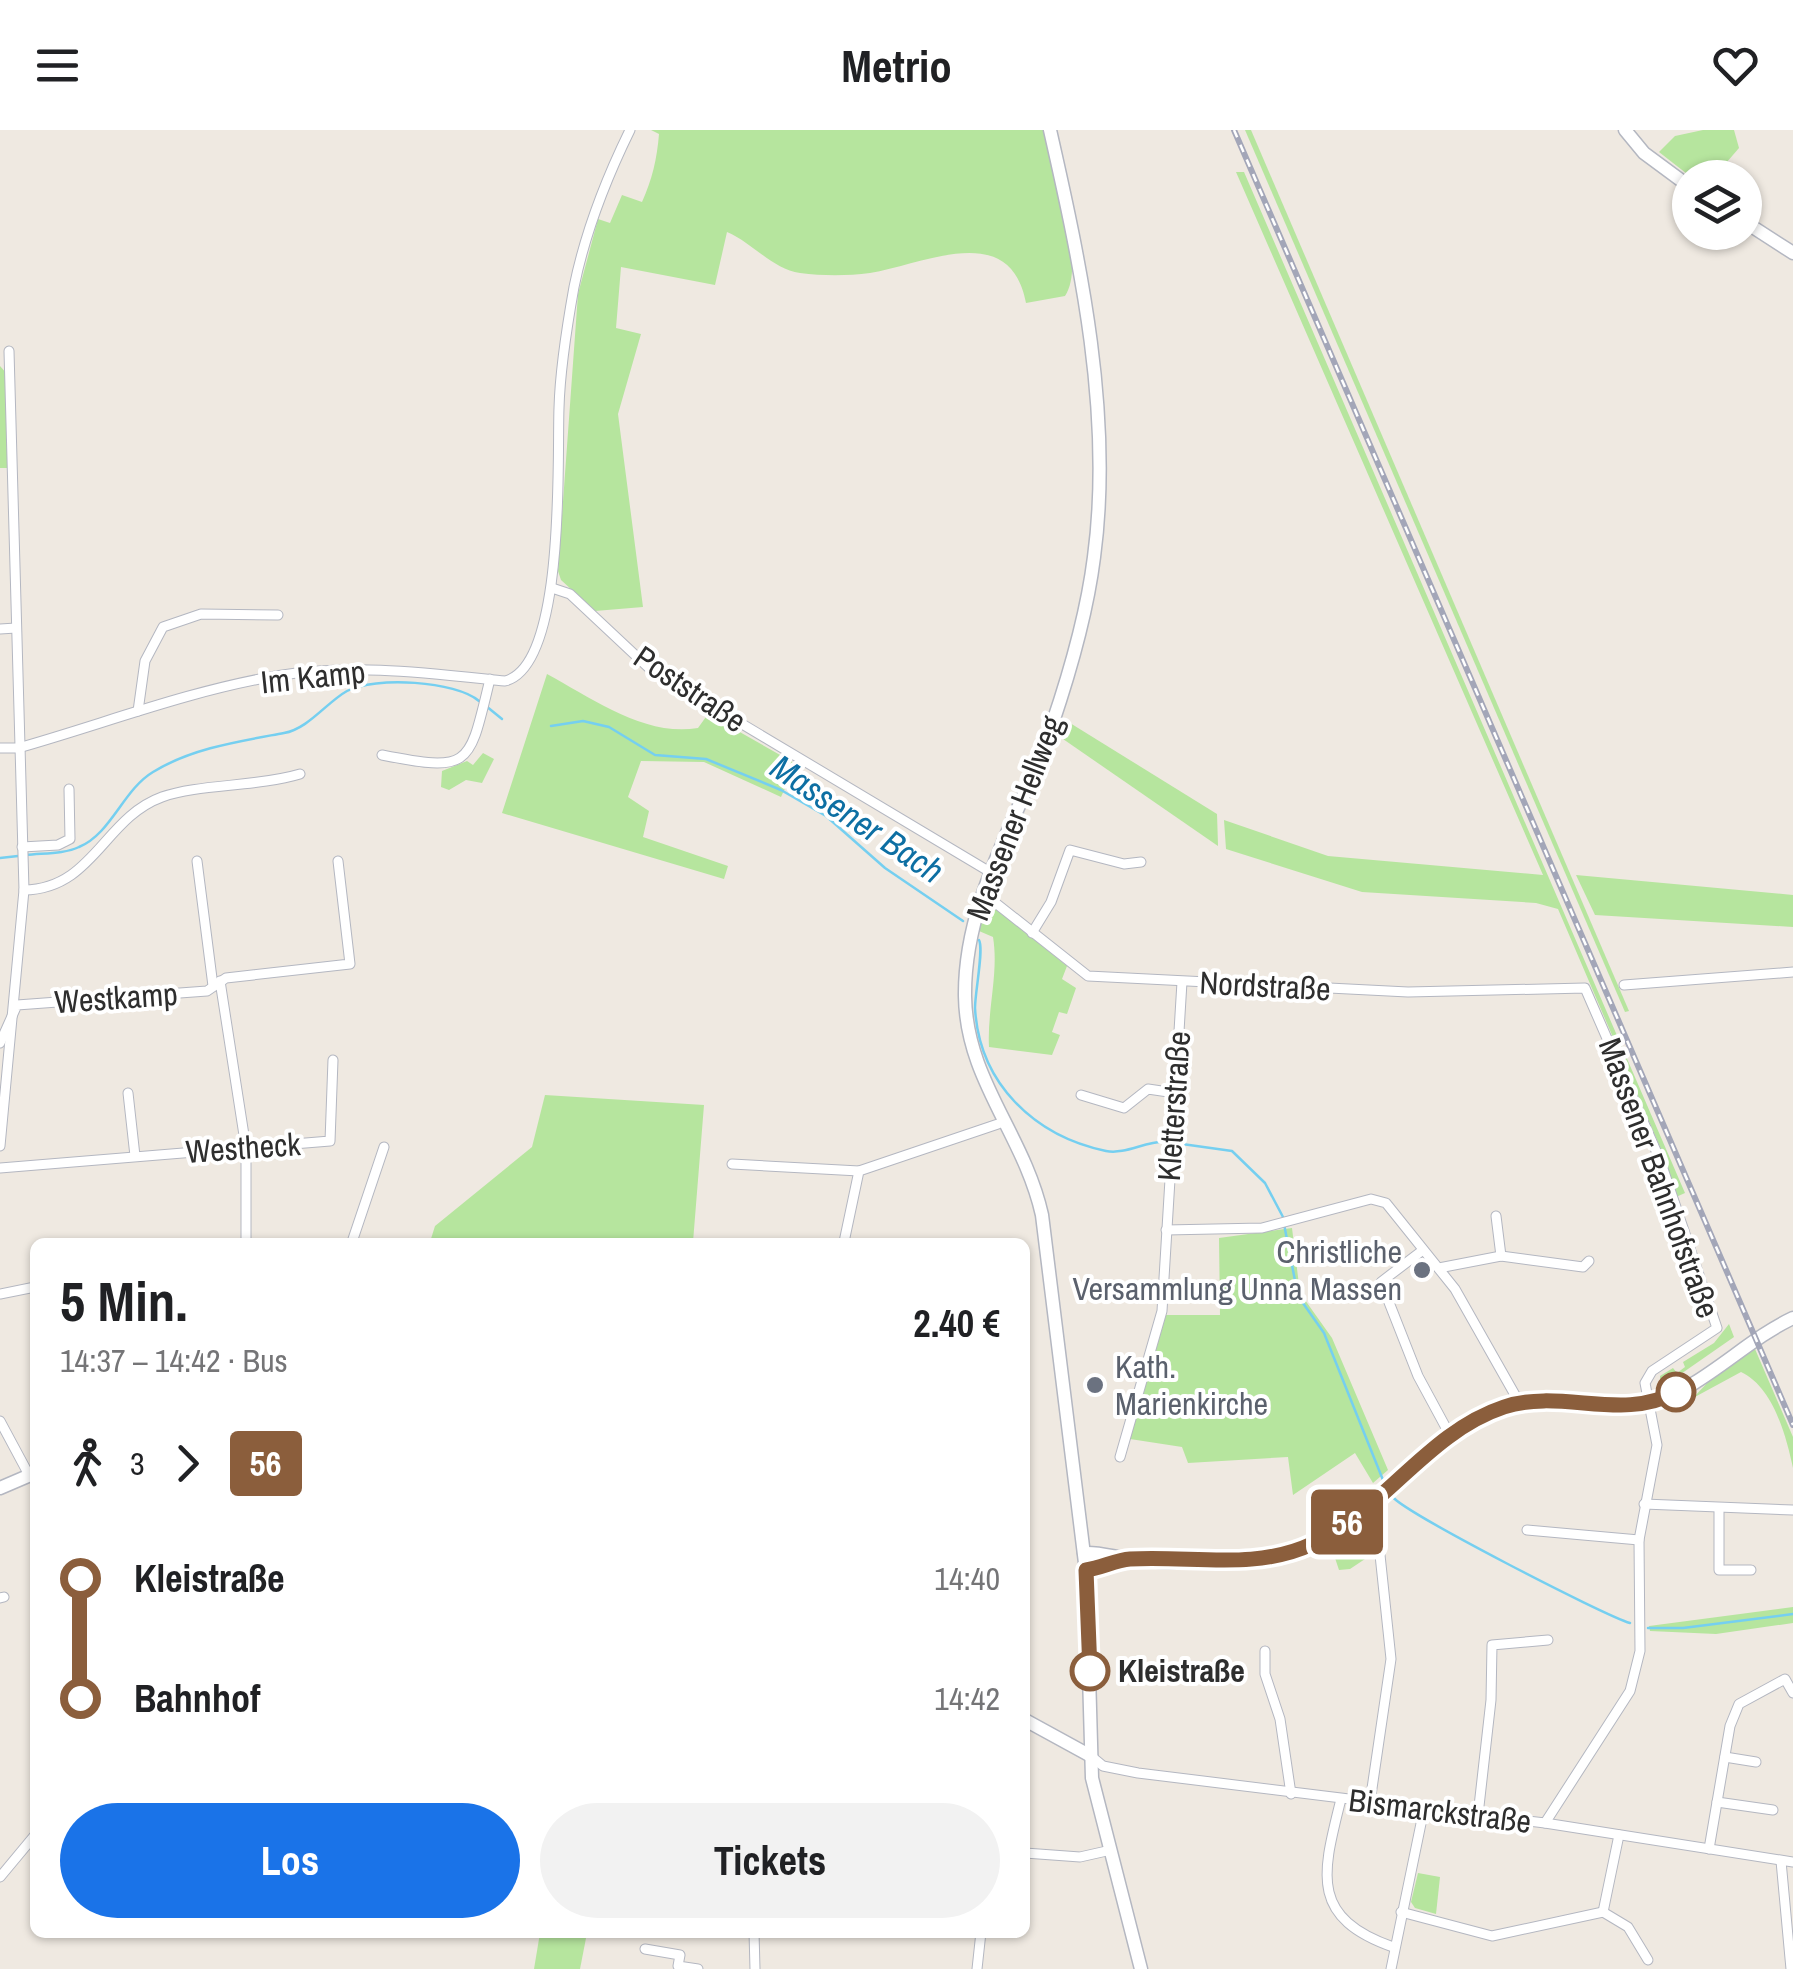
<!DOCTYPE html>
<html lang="de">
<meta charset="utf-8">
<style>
body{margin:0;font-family:"Archivo Narrow",sans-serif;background:#f2f2f2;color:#202124;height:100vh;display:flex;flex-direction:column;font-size:38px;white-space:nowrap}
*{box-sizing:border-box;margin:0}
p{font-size:32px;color:#757577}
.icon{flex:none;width:55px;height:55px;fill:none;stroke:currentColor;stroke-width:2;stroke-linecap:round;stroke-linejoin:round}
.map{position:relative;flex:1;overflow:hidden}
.panel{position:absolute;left:30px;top:1108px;width:1000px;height:700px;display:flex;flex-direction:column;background:#fff;border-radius:15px;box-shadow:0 2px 8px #0004}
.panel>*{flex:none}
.badge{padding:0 20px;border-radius:8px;font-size:35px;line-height:65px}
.tools{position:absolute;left:1672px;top:30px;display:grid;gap:20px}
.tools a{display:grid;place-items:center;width:90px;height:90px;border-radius:50%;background:#fff;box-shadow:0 2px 8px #0004;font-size:50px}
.map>.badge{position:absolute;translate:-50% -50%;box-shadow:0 0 0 5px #fff}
.legs{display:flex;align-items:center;gap:15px;height:110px;padding:0 30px;font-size:32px}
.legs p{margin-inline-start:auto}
.overview{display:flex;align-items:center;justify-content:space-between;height:170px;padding:0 30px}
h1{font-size:55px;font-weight:800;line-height:75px}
.cta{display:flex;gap:20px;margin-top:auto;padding:20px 30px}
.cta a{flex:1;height:115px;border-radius:60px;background:#1a73e8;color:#fff;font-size:40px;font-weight:800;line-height:115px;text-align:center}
.cta a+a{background:#f2f2f2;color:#202124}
ul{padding:0 30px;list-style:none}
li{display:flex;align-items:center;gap:35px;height:120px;font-size:38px}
li i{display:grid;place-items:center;width:15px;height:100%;margin:0 12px;background:currentColor}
li i::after{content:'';width:25px;height:25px;margin:-12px;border:8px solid;border-radius:50%;background:#fff}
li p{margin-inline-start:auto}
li:first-child i{background:linear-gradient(#0000 50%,currentColor 0)}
li:last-child i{background:linear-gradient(currentColor 50%,#0000 0)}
header{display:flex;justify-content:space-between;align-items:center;height:130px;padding:0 30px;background:#fff;font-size:45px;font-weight:800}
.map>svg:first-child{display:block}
.green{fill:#b6e59e}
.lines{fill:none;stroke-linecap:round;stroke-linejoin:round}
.stream{stroke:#75cff0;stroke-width:2.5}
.minor-casing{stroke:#b4b7c1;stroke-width:11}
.secondary-casing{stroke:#b4b7c1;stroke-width:15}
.minor{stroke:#fff;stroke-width:9}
.secondary{stroke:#fff;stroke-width:12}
.rail-casing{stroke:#a3a6b8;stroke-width:6}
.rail{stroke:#fff;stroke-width:2.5;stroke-dasharray:8;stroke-linecap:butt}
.line-1-casing{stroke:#fff;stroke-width:22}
.line-1{stroke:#8b5e3c;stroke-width:15}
.worship-dot{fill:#6b7280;stroke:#fff;stroke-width:4}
.stop-1-dot{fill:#fff;stroke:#8b5e3c;stroke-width:5}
.labels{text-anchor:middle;stroke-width:8;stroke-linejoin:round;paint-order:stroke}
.street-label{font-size:32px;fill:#2e2e2e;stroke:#fff}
.worship-label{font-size:32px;fill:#5b616d;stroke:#fff;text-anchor:end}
.stop-label{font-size:32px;font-weight:bold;fill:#2e2e2e;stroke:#fff;text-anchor:start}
.water-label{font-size:35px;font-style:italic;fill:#0d6fa3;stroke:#fff}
</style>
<header><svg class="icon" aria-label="menu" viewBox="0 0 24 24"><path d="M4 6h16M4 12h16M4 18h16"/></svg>Metrio<svg class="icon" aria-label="heart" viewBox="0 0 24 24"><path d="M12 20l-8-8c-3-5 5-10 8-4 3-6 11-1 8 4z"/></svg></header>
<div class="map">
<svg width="1793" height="1839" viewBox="0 0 1793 1839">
<rect width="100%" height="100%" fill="#efe9e1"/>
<g class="green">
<path d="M651,0H1044C1053,38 1087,133 1065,166L1026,173C1010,89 925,134 870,143C847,146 823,146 800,143C772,139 753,113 727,102L715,155L621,137L616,198L641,204L618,284L643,477L595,481L561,450L558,441L578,164L598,89L610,93L622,65L642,72C652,50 657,29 659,4Z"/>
<polygon points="1245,0 1251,0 1629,881 1625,882"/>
<polygon points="1703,0 1734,0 1739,18 1714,47 1691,47 1659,22 1675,6"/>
<polygon points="1236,42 1244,42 1685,1063 1676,1067 1663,1024 1558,779 1536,773 1362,762 1226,719 1224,690 1328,726 1543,745"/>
<polygon points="0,236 7,244 7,338 0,338"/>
<path d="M547,544C593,569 645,607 698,598L708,584L796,634L781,667L704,632L641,631L628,667L649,681L643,707L728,736L724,749L502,683Z"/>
<polygon points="1070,593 1217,684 1218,716 1063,609"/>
<polygon points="483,623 494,629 482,653 466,650 449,660 441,657 442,641 467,631 473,635"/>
<polygon points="1576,745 1793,765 1793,797 1595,785"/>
<path d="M991,775L1067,836L1062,849L1076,858L1067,884L1059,882L1052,902L1060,905L1052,925L989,917C987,880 999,843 993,807L979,801L985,778Z"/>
<polygon points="545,965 704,975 693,1112 430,1112 435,1096 532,1017"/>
<polygon points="1292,1098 1300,1163 1332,1208 1388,1340 1373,1353 1355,1323 1293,1365 1288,1327 1188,1333 1182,1317 1130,1309 1166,1185 1220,1185 1219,1108"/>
<polygon points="1729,1194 1734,1207 1665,1255 1660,1251 1660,1246 1673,1238 1677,1243 1685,1237 1683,1232 1714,1213"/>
<path d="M1755,1219L1793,1307V1338C1786,1305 1773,1257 1741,1242L1693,1268L1710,1250Z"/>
<polygon points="1361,1397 1369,1402 1371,1425 1350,1439 1339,1440 1331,1416"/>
<polygon points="1793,1477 1793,1493 1716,1504 1650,1501 1649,1496"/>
<polygon points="1418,1743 1440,1747 1436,1784 1415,1778 1411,1772"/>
<polygon points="540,1803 587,1803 580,1839 534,1839"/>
</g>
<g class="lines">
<g class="stream">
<polyline points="486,576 502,589"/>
<polyline points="551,596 583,591 609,597 655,625 706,629 781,660 826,686 885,738 963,791"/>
<path d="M26,725C42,723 65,724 79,717C111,704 123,660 153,642C192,618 241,611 284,603C308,599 327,572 347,561C375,546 456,551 479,571"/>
<polyline points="0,728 18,726"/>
<path d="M979,810C984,819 975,862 975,878C979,953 1034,1006 1106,1021C1126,1025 1147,1010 1167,1012"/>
<polyline points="1175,1013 1232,1021 1265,1053 1283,1087"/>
<polyline points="1284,1094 1298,1166 1324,1203 1385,1355"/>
<path d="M1392,1366C1401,1381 1605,1486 1630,1493"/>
<polyline points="1648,1498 1683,1498 1793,1484"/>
</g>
<g class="minor-casing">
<g id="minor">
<polyline points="552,458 570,464 650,539 990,742"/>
<polyline points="0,499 16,498"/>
<polyline points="138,581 145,531 163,497 201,484 278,485"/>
<path d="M0,618H18C103,594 188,561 276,546C352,533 428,543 505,551C566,536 557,328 559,278C560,239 567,196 574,157C585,103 606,49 630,0"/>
<path d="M382,625C472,643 469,636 490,549"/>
<polyline points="22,717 58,715 70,709 69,659"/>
<polyline points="197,731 213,856"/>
<path d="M24,760C93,759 104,688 162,667C198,654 257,657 300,644"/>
<polyline points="983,763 1088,846 1408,862 1585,858 1660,1030 1717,1198 1652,1241 1645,1253 1657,1315 1639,1410 1640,1521 1630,1561 1545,1693"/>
<polyline points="1032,803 1051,772 1070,720 1124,734 1141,732"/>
<polyline points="220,851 246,1018 246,1112"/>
<polyline points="1624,855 1793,842"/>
<polyline points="0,913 17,875 207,861 226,848 350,834 338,731"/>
<polyline points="128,963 135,1026"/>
<polyline points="1081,965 1124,978 1148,959 1175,963"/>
<polyline points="0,1016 24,760 9,221"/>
<polyline points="732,1034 859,1041"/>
<polyline points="0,1038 330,1011 333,930"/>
<polyline points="1496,1086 1501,1126"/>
<polyline points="1166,1100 1262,1098 1371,1069 1386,1073 1455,1159 1519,1272"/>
<polyline points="352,1112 384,1017"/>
<polyline points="844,1112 859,1041 998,994"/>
<polyline points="1423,1120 1381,1152 1418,1246 1451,1307"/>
<polyline points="1439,1138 1501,1126 1583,1137 1589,1131"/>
<polyline points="0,1164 35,1157"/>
<polyline points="0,1291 29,1345"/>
<polyline points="1120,1327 1162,1181 1182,852"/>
<polyline points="1644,1374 1793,1380"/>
<polyline points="1719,1379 1719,1440 1751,1440"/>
<polyline points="1362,1380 1378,1406 1391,1529 1370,1672"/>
<polyline points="1527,1400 1639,1410"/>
<polyline points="0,1468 4,1467"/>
<polyline points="1265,1521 1265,1544 1280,1589 1291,1664"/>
<polyline points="1091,1626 1103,1636 1138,1643 1545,1693 1793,1732"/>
<polyline points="1725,1627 1756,1632"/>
<path d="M1341,1669C1323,1742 1308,1787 1393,1817"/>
<polyline points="1717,1672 1773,1680"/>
<polyline points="1478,1685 1491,1570 1492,1515 1548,1510"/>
<polyline points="1709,1719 1730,1596 1739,1574 1785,1549 1793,1563"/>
<polyline points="1025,1723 1080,1727 1111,1720"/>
<polyline points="1781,1731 1791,1839"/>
<polyline points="0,1747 35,1705"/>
<polyline points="1401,1782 1492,1806 1603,1782"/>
<polyline points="1603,1782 1619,1705"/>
<polyline points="1603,1782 1628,1797 1648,1830"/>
<polyline points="754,1802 755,1839"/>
<polyline points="645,1819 680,1825 678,1836 698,1839"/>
<polyline points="977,1839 981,1802"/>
<polyline points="1391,1839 1424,1679"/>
</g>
</g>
<g class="secondary-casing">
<g id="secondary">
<path d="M1050,0C1081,136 1113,286 1094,427C1087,483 1070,542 1052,595C1021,686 964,767 965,866C966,950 1024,1004 1042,1085L1086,1441L1092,1648L1141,1839"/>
<polyline points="1625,0 1644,23 1690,57"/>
<polyline points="1745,92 1793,123"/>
<polyline points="0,1358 35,1343"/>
<path d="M1084,1423C1100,1422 1113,1427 1129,1429C1178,1435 1263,1435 1309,1415C1381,1384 1426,1306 1500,1279C1551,1260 1600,1286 1650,1273C1702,1259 1744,1211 1793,1188"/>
<polyline points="1086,1441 1127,1429"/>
<polyline points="1025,1590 1089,1625"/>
</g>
</g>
<use href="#minor" class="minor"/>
<use href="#secondary" class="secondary"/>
<g class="rail-casing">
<polyline id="rail" points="1234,0 1793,1295"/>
</g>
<use href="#rail" class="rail"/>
</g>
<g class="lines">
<g class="line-1-casing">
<path id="line-1" d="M1090,1541L1086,1440C1101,1438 1116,1430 1130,1429C1190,1425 1255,1441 1312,1414C1383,1381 1428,1302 1504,1277C1562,1258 1622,1292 1676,1262"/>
</g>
<use href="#line-1" class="line-1"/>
</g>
<g class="worship-dot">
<circle cx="1422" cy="1140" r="10"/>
<circle cx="1095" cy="1255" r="10"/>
</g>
<g class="stop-1-dot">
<circle cx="1676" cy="1262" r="18"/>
<circle cx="1090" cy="1541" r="18"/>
</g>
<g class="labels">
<g class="street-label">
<text transform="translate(313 547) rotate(-6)" y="11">Im Kamp</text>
<text transform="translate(690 559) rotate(34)" y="11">Poststraße</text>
<text transform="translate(1015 688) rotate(-69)" y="11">Massener Hellweg</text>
<text transform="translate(1265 856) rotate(3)" y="11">Nordstraße</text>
<text transform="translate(116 868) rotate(-4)" y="11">Westkamp</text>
<text transform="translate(1174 976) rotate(-86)" y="11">Kletterstraße</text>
<text transform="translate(243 1018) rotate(-4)" y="11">Westheck</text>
<text transform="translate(1659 1048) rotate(70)" y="11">Massener Bahnhofstraße</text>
<text transform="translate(1440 1681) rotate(7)" y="11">Bismarckstraße</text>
</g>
<g class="worship-label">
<text x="1402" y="1133">Christliche<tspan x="1402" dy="37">Versammlung Unna Massen</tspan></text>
<text x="1115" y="1248" text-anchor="start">Kath.<tspan x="1115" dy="37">Marienkirche</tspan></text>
</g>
<g class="stop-label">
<text x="1118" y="1552">Kleistraße</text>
</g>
<g class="water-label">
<text transform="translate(857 689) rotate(34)" y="12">Massener Bach</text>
</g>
</g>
</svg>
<div class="tools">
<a><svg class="icon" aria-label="layers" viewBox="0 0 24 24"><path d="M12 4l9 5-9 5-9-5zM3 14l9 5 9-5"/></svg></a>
</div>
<b class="badge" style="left:1347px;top:1392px;background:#8b5e3c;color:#fff">56</b>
<section class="panel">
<div class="overview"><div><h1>5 Min.</h1><p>14:37 – 14:42 · Bus</p></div><b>2.40 €</b></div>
<div class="legs"><svg class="icon" aria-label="walk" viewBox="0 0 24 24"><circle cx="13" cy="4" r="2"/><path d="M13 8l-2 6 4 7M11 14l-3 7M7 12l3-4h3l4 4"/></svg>3<svg class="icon" aria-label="forward" viewBox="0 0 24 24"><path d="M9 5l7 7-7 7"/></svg><b class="badge" style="background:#8b5e3c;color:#fff">56</b></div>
<ul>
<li><i style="color:#8b5e3c"></i><b>Kleistraße</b><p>14:40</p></li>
<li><i style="color:#8b5e3c"></i><b>Bahnhof</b><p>14:42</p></li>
</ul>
<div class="cta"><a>Los</a><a>Tickets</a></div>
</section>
</div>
